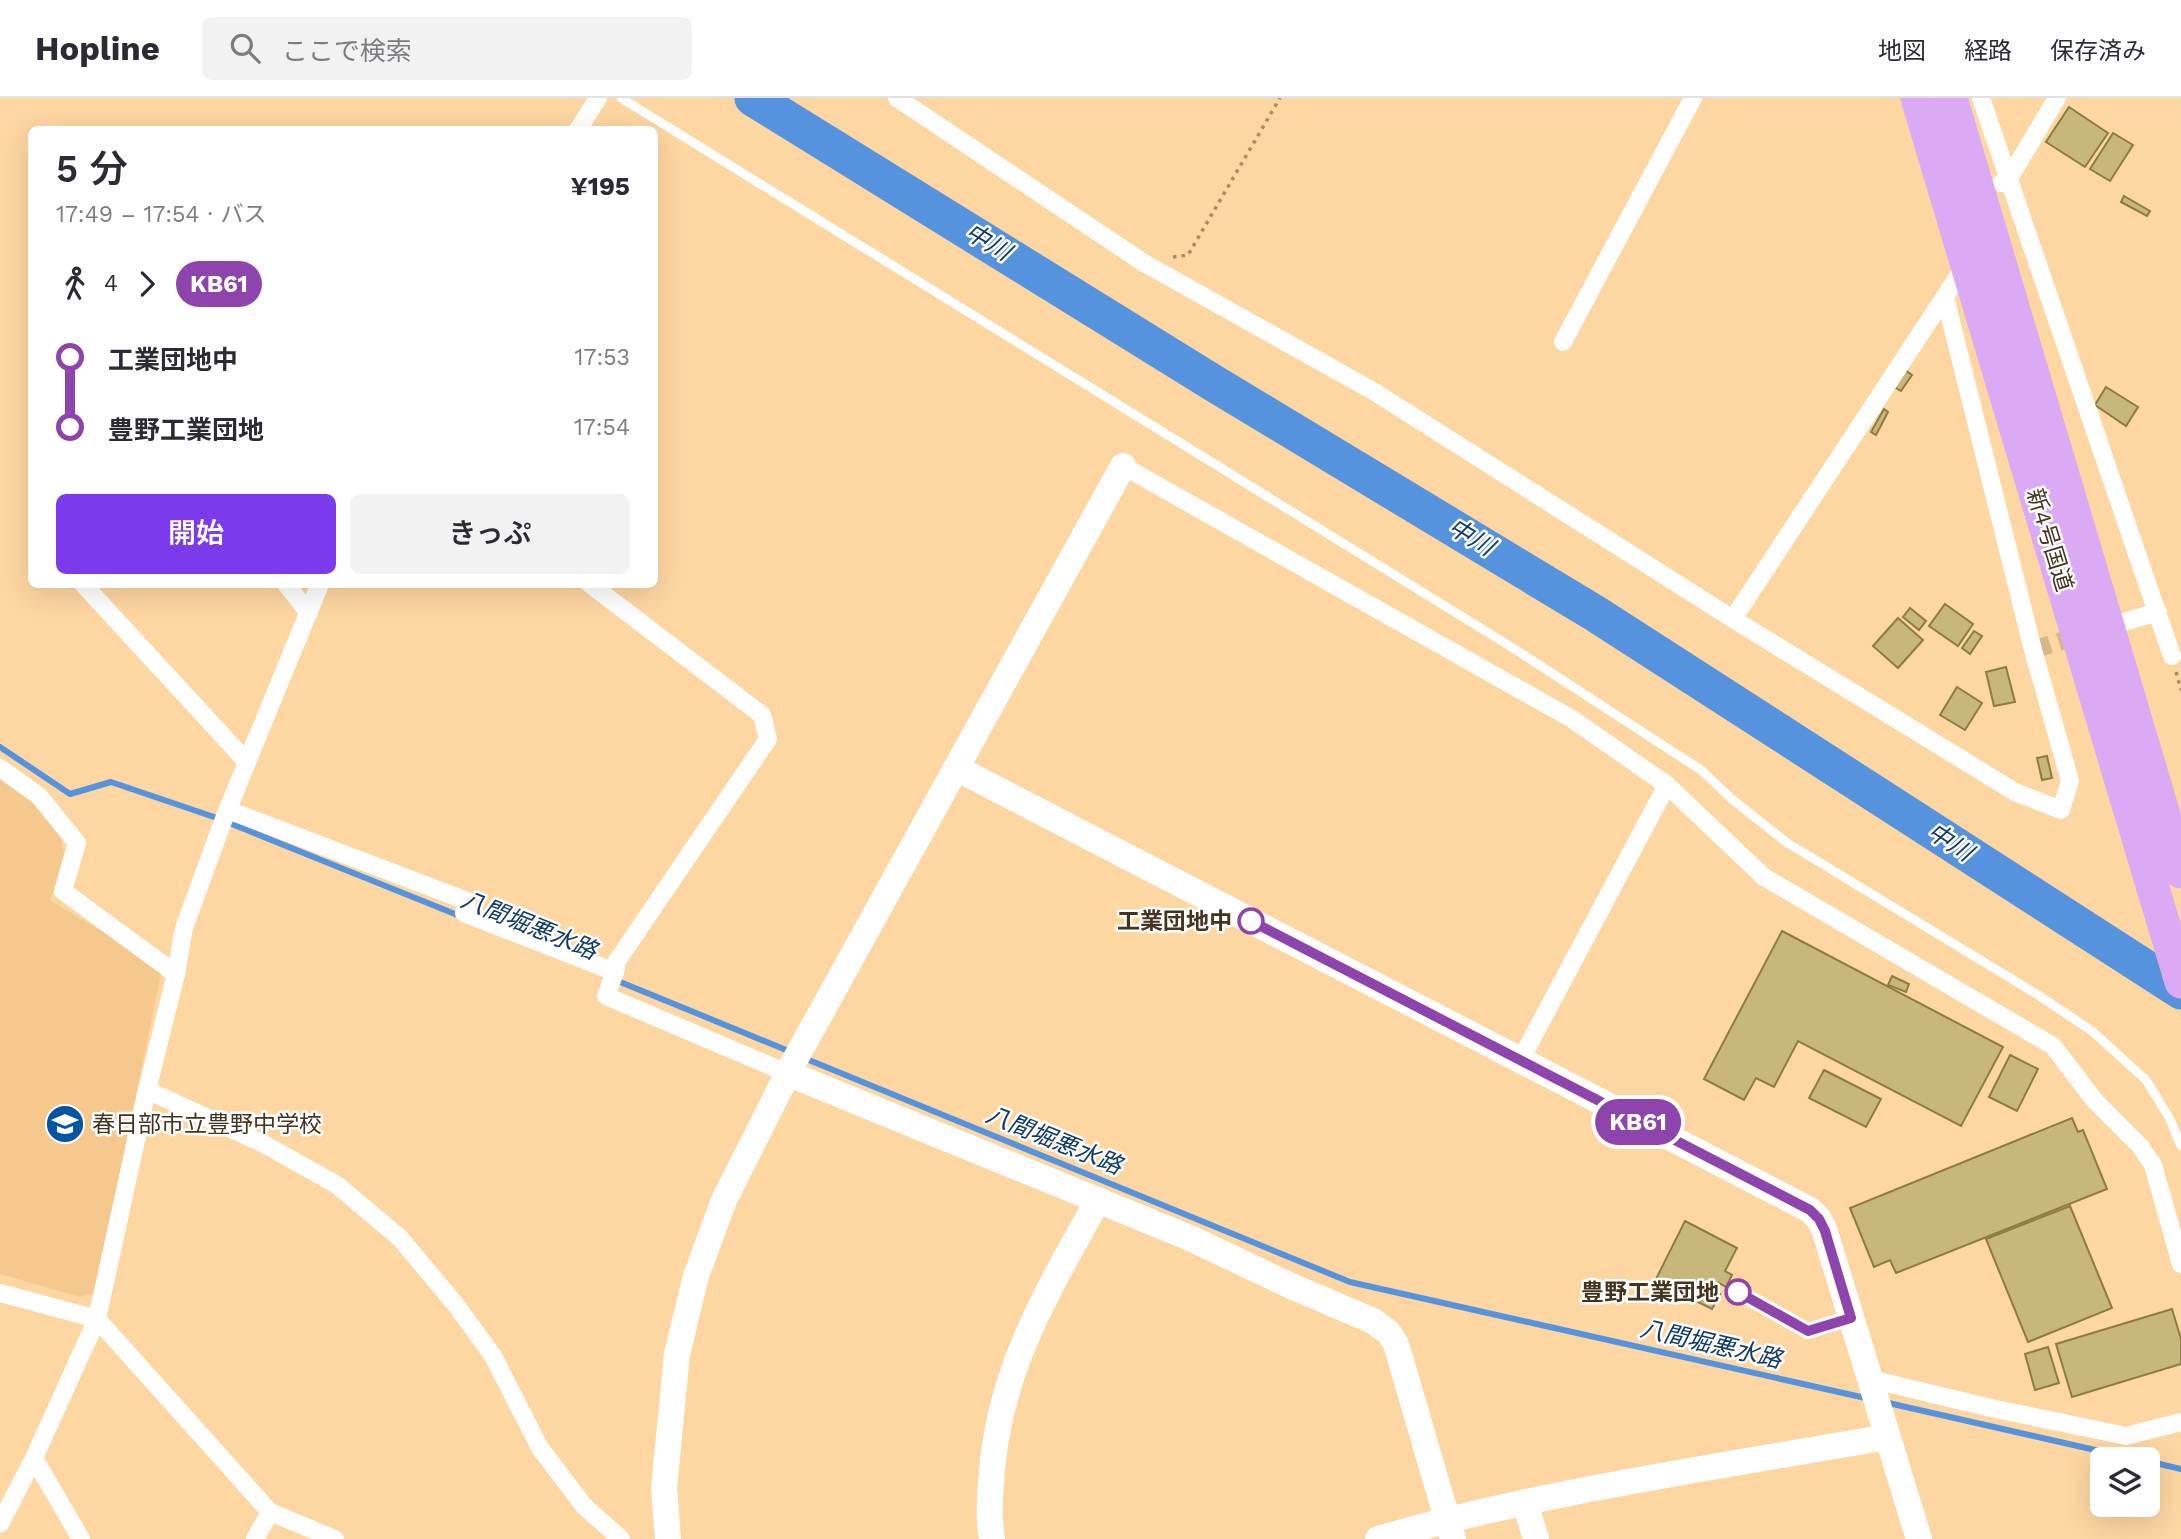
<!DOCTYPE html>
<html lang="ja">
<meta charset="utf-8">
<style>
body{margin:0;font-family:"Work Sans","Noto Sans JP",sans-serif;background:#f2f2f3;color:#2b2b33;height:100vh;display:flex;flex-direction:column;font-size:26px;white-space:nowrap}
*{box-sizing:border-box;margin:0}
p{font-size:23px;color:#7c7c81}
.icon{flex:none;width:38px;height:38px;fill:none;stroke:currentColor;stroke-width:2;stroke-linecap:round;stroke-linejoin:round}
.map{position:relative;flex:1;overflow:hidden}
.details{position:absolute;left:28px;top:28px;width:630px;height:462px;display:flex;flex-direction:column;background:#fff;border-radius:10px;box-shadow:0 7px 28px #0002}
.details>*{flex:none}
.badge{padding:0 14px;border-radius:23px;font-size:24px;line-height:46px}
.controls{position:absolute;left:2090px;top:1349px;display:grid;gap:14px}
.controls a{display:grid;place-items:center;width:70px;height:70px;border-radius:10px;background:#fff;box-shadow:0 7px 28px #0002;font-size:35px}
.map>.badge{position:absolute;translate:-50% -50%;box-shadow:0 0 0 4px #fff}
.legs{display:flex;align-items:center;gap:10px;height:77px;padding:0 28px;font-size:23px}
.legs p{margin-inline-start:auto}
.summary{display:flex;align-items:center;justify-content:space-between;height:119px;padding:0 28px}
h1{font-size:38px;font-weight:600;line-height:52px}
.action{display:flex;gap:14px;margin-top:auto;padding:14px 28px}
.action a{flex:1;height:80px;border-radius:10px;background:#7c3aed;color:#fff;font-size:28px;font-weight:600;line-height:80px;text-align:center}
.action a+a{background:#f2f2f3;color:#2b2b33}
ul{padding:0 28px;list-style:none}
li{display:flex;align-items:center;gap:24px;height:70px;font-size:26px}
li i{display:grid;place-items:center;width:10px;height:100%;margin:0 9px;background:currentColor}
li i::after{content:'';width:18px;height:18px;margin:-9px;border:5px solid;border-radius:50%;background:#fff}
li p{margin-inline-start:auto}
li:first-child i{background:linear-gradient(#0000 50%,currentColor 0)}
li:last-child i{background:linear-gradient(currentColor 50%,#0000 0)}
header{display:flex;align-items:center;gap:42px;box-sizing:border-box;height:98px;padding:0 35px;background:#fff;border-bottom:2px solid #e1e1e2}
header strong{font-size:33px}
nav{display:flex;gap:38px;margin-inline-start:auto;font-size:24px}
.search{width:490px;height:63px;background:#f2f2f3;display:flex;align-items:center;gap:18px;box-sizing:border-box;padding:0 24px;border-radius:10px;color:#7c7c81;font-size:26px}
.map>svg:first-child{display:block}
.built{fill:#f5c98e}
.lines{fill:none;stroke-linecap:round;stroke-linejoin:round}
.stream{stroke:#5593de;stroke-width:6}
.river{stroke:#5593de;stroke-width:37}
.building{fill:#c8b77b;stroke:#8c7c41;stroke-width:2}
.street-tunnel{stroke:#d8b687;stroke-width:18;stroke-dasharray:18 9;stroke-linecap:butt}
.path{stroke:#a98c66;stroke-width:3.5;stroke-dasharray:3.5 5;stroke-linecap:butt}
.lane{stroke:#fff;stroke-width:9}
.street{stroke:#fff;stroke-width:18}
.secondary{stroke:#fff;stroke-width:26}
.highway{stroke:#dcaaf5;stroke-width:33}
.line-1-casing{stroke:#fff;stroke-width:16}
.line-1{stroke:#8e44ad;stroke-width:10}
.stop-1-dot{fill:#fff;stroke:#8e44ad;stroke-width:3.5}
.labels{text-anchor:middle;stroke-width:5;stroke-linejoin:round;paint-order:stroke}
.street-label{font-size:23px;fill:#44341f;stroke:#fefefe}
.stop-label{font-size:23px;font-weight:bold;fill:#44341f;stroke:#fefefe;text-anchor:end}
.poi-label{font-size:23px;fill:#44341f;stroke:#fefefe;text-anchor:start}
.water-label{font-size:24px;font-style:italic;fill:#0f3a6a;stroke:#fefefe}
</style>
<header>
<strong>Hopline</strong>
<div class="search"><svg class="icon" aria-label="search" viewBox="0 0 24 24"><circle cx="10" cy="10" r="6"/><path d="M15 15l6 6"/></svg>ここで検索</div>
<nav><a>地図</a><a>経路</a><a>保存済み</a></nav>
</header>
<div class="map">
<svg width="2181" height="1441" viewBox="0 0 2181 1441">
<rect width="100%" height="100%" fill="#fdd6a1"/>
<polygon class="built" points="0,679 39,706 60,735 65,761 50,802 155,865 161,876 95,1195 80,1199 0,1176"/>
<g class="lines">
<g class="stream">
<polyline points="0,649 70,696 111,684 217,720 460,818"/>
<polyline points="613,881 791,954"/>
<polyline points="804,960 1350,1184 1870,1301"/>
<polyline points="1884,1304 2139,1362"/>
<polyline points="2147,1363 2181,1371"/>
</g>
<polyline class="river" points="753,0 1215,286 1596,516 2181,893"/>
</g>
<g class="building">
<polygon points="2069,9 2108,35 2085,69 2046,44"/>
<polygon points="2113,35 2133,47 2110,83 2090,71"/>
<polygon points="2124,98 2150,113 2147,118 2121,104"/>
<polygon points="1905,272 1912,277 1901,293 1894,289"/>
<polygon points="2106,289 2138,309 2126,328 2095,307"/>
<polygon points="1884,311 1888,314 1876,337 1871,334"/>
<polygon points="1945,506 1973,526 1958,548 1929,528"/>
<polygon points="1910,510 1926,523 1919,532 1903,519"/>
<polygon points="1898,520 1923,542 1898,570 1873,548"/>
<polygon points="1974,533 1982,538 1970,556 1962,550"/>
<polygon points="2006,569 2015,604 1994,608 1986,574"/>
<polygon points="1957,589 1982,605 1965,632 1940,617"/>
<polygon points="2047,658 2052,680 2042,682 2037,660"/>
<polygon points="1782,833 2003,949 1961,1028 1798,943 1774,989 1756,980 1744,1002 1704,981"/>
<polygon points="1892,878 1909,886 1906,894 1888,887"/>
<polygon points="2010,957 2038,971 2017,1013 1989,999"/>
<polygon points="1824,972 1881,1001 1866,1029 1809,1000"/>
<polygon points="2072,1020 2078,1034 2083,1032 2107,1091 1896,1175 1890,1162 1874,1169 1850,1110"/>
<polygon points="2070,1108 2112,1210 2028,1244 1986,1141"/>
<polygon points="1685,1123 1737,1150 1725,1173 1732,1177 1726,1189 1719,1185 1715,1194 1720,1196 1712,1211 1655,1183"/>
<polygon points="2172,1211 2181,1241 2181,1266 2072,1299 2056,1246"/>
<polygon points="2048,1249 2059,1285 2035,1292 2025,1256"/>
</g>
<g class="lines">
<polyline class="street-tunnel" points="2033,552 2083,536"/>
<g class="path">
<polyline points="1173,159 1188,157 1280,0"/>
<polyline points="2176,574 2181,592"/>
</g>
<g class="lane">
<polyline points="621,0 1513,550 1701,672 1733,702 1786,744 2038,897 2092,933 2146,982 2170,1021 2181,1048"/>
<polyline points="1737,1192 1808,1233 1848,1221"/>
</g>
<g class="street">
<polyline points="897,0 1144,165 1373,293 1733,521 2015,694 2061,712 2070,683 2033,552 1945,199"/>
<polyline points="1981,0 2172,558"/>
<polyline points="578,32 598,0"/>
<polyline points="2001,85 2008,82 2057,0"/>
<polyline points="1563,244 1693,0"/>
<polyline points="1123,368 1572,621 1667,687 1764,779 2053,948 2095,1003 2140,1048 2153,1067 2181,1166"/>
<polyline points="83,486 247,664"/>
<polyline points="286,486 309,515"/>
<polyline points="590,486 762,617 768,641 617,863 615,874 606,898 787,975"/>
<polyline points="1733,521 1967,165"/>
<polyline points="2127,523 2158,514"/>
<polyline points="0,670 39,698 77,745 63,793 176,876"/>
<polyline points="228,712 467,803 464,815 615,874"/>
<polyline points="1520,963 1667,687"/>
<polyline points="147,992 264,1046 337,1087 400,1140 456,1207 493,1258 540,1350 584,1408 621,1441"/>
<polyline points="0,1195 97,1221 270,1414 335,1441"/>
<polyline points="1870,1281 1991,1310 2126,1338 2181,1324"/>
<polyline points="34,1360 81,1441"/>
<polyline points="0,1426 34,1360 97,1221 147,992 176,876 184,830 225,718 320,486"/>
<polyline points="255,1441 270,1414"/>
</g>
<g class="secondary">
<polyline points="956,670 1810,1112 1819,1121 1825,1134 1919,1441"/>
<polyline points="787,975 1190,1140 1291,1188 1373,1223 1388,1234 1396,1246 1453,1441"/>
<polyline points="1525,1404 1536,1441"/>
<polyline points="668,1441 664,1390 677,1256 696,1178 724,1102 791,969 1123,368"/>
<path d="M992,1441C988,1419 990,1394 992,1372C1001,1268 1049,1191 1098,1102"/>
<path d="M1378,1441C1544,1393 1717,1369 1887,1339"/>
</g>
<g class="highway">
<polyline points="1917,0 2181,884"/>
<polyline points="1951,0 2181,774"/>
</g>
</g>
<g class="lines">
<g class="line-1-casing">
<polyline id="line-1" points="1251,823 1810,1112 1819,1121 1825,1133 1851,1220 1808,1233 1738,1194"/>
</g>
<use href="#line-1" class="line-1"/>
</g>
<defs>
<g id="school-disc" transform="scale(2.0125)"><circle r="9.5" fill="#0456a5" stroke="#fefefe"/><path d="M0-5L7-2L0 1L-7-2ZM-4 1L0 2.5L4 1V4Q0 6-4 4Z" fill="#fff"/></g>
</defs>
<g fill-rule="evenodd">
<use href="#school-disc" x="65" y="1026"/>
</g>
<g class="stop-1-dot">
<circle cx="1251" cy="823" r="12"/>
<circle cx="1738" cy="1194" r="12"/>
</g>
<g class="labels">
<g class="street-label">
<text transform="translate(2050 442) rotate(73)" y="8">新4号国道</text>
</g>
<g class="stop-label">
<text x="1232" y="831">工業団地中</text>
<text x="1719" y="1202">豊野工業団地</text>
</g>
<g class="poi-label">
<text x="92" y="1034">春日部市立豊野中学校</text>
</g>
<g class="water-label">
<text transform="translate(988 144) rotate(31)" y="8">中川</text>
<text transform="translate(1471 439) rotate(31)" y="8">中川</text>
<text transform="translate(1950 744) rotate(33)" y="8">中川</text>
<text transform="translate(529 827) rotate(22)" y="8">八間堀悪水路</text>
<text transform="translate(1054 1042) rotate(22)" y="8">八間堀悪水路</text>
<text transform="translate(1711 1246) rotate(13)" y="8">八間堀悪水路</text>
</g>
</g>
</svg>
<div class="controls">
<a><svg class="icon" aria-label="layers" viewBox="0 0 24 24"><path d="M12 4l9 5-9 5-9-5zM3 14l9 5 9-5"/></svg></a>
</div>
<b class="badge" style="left:1638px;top:1024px;background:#8e44ad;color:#fff">KB61</b>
<section class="details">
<div class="summary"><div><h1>5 分</h1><p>17:49 – 17:54 · バス</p></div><b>¥195</b></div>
<div class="legs"><svg class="icon" aria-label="walk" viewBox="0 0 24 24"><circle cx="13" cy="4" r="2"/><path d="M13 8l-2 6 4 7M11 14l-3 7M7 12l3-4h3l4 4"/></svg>4<svg class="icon" aria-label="forward" viewBox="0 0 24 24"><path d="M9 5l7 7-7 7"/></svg><b class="badge" style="background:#8e44ad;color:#fff">KB61</b></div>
<ul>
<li><i style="color:#8e44ad"></i><b>工業団地中</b><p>17:53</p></li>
<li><i style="color:#8e44ad"></i><b>豊野工業団地</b><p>17:54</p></li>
</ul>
<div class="action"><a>開始</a><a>きっぷ</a></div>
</section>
</div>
